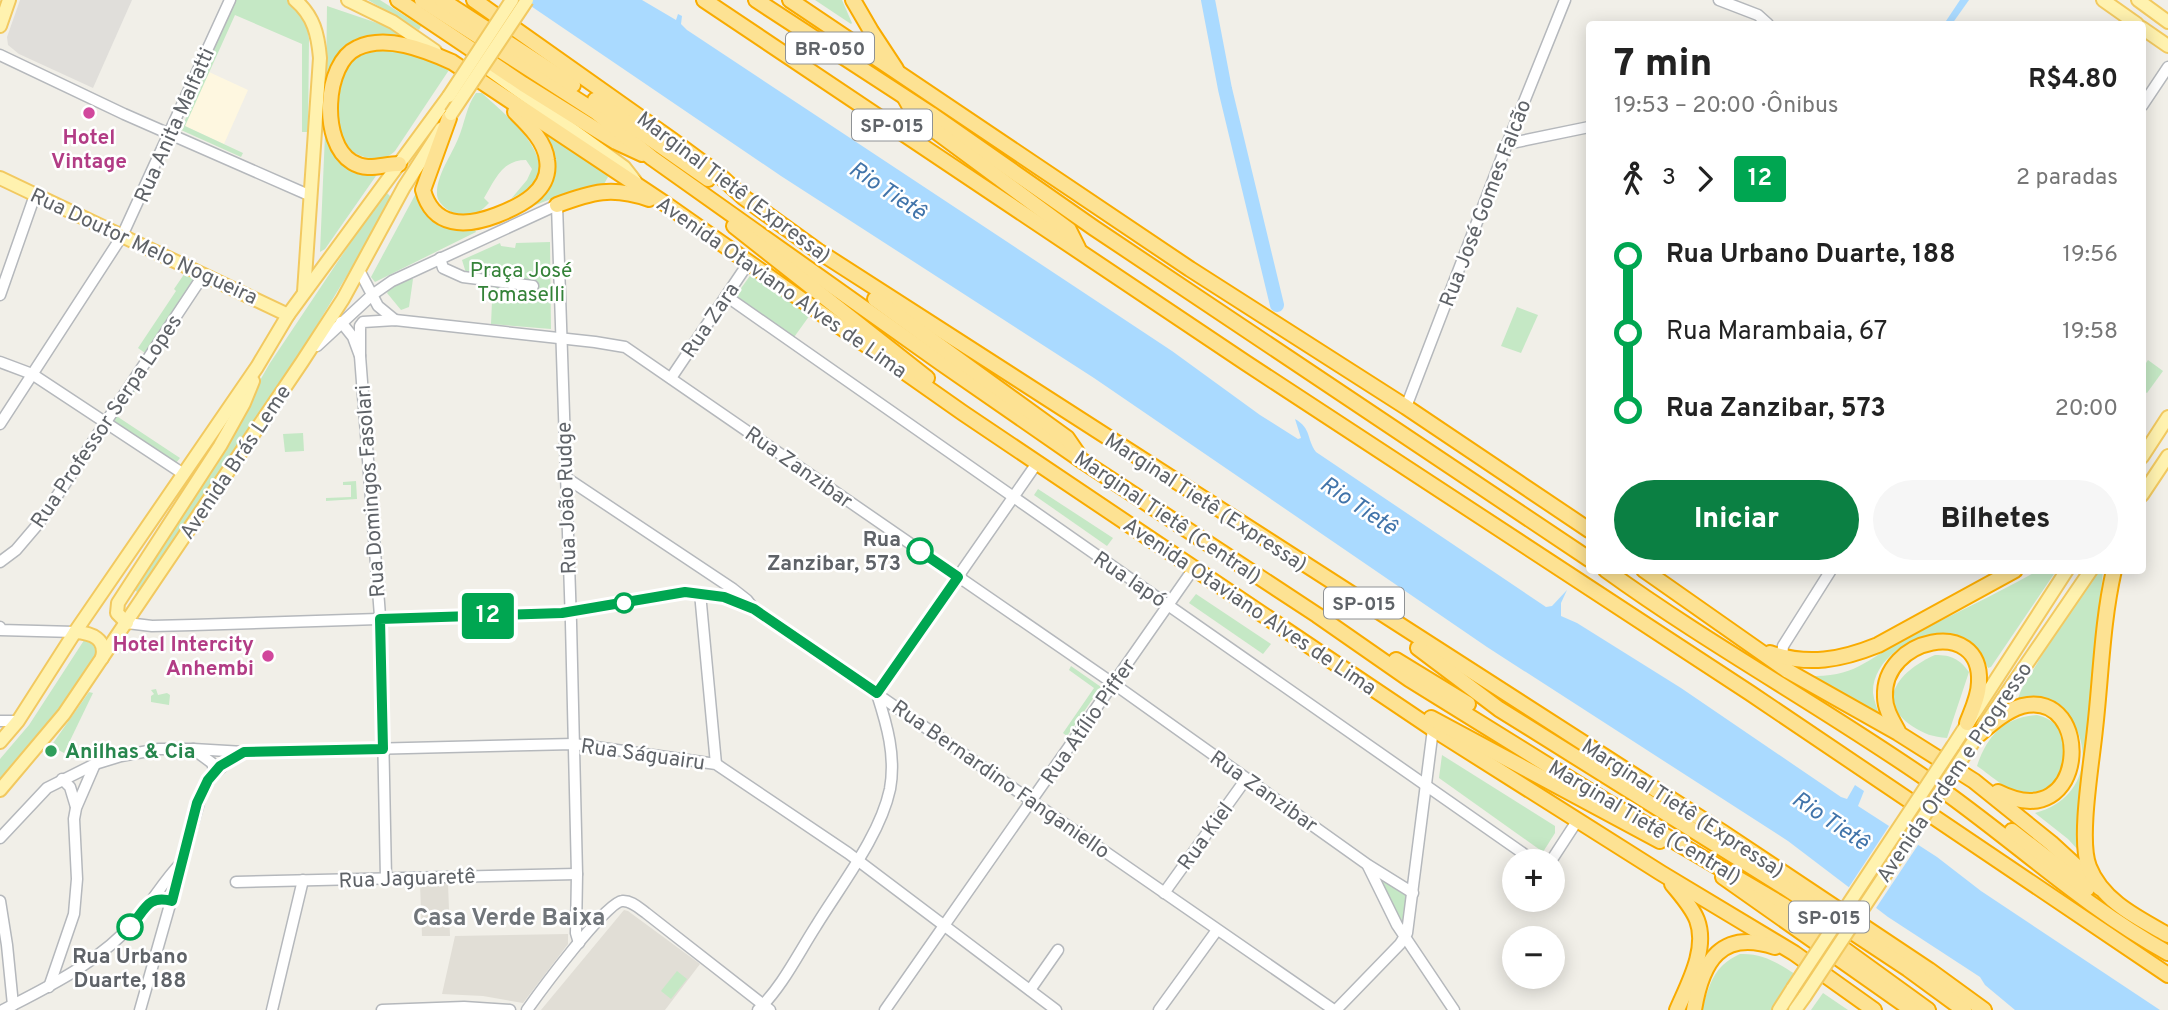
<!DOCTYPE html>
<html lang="pt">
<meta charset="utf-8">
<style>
body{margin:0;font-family:Overpass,sans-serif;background:#f6f6f6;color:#222;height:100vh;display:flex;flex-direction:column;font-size:26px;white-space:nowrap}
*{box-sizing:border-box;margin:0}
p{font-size:23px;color:#767676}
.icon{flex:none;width:38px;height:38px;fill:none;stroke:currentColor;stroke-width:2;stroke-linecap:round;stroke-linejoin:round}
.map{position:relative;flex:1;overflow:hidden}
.drawer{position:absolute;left:1586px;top:21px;width:560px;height:553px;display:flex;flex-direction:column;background:#fff;border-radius:7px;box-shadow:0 4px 18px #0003}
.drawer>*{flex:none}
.badge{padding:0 14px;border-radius:5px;font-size:24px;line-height:46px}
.controls{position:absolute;left:1502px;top:849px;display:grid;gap:14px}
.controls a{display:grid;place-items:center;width:63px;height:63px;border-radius:50%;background:#fff;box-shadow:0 4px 18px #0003;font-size:35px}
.map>.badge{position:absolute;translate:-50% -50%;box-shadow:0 0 0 4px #fff}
.legs{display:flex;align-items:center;gap:10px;height:77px;padding:0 28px;font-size:23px}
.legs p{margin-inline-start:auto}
.overview{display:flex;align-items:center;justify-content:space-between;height:119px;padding:0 28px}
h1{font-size:38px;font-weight:800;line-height:52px}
.button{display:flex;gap:14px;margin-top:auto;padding:14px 28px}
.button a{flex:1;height:80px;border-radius:42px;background:#0b8043;color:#fff;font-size:28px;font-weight:800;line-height:80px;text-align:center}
.button a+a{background:#f6f6f6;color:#222}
ul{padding:0 28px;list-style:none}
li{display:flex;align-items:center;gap:24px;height:77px;font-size:26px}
li i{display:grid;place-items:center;width:10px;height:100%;margin:0 9px;background:currentColor}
li i::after{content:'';width:18px;height:18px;margin:-9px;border:5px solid;border-radius:50%;background:#fff}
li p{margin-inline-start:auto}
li:first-child i{background:linear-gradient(#0000 50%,currentColor 0)}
li:last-child i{background:linear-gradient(currentColor 50%,#0000 0)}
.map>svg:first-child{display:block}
.commercial{fill:#fef7e0}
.industrial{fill:#e0deda}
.education{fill:#e1ded6}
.green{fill:#c5e8c5}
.water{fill:#aadaff}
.pier{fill:#f1efe8}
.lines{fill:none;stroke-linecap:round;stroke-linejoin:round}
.river{stroke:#aadaff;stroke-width:14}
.minor-casing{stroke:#b5b8bc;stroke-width:13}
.major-casing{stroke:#f2c960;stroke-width:16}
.highway-casing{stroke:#f9ab00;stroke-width:18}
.minor{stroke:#fff;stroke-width:10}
.major{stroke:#fff2af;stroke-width:12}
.highway{stroke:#fde293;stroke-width:14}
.major-bridge-casing{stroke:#f2c960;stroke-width:16;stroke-linecap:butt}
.major-bridge{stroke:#fff2af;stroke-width:12}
.line-1-casing{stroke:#fff;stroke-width:16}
.line-1{stroke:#00a651;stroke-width:10}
.hotel-dot{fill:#d1479c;stroke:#fff;stroke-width:2.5}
.stop-1-dot{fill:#fff;stroke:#00a651;stroke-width:3.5}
.leisure-dot{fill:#2e9e5b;stroke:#fff;stroke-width:2.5}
.labels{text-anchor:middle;stroke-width:5;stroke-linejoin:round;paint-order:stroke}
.shield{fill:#fff;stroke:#8f9295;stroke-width:2}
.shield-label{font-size:19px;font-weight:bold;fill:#5f6368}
.street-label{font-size:21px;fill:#5f6368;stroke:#fff}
.hotel-label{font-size:21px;font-weight:bold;fill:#b23c85;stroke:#fff}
.park-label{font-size:21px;fill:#348238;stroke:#fff}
.stop-label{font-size:21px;font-weight:bold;fill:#5f6368;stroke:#fff;text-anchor:end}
.leisure-label{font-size:21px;font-weight:bold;fill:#27864d;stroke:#fff;text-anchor:start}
.water-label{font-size:23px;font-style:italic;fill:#4174aa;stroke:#fff}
.quarter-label{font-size:24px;font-weight:bold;fill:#70757a;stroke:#fff}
</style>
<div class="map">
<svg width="2168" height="1010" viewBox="0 0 2168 1010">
<rect width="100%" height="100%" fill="#f1efe8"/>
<polygon class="commercial" points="209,72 248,90 224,144 185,126"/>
<polygon class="industrial" points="20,0 132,0 93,88 19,54 8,45 7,37"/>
<g class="education">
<polygon points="448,883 450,936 422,936 420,884"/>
<polygon points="624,910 628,911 700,964 665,1010 541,1010"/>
<polygon points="568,934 568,944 523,1003 483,996 442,994 455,936"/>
</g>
<g class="green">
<polygon points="234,0 288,0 300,10 306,22 309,39 308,132 302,132 302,44 235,15 185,126 243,153 241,157 181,130"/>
<polygon points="368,0 380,0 421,26 419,30"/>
<polygon points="815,0 842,0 852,23 851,24"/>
<path d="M327,6L386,26L414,43C388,38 353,27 337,56C332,65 330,79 326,85Z"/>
<path d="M385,47L420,57L449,70L395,151C388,158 380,159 370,158C360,157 348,151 343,142C332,122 339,62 363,51C369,49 378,48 385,47Z"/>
<path d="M476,93H482C501,111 557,154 534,184C528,191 518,194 511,199L527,180L532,169L526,160C502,160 495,180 484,198L489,203C480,212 474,217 461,215C452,214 438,205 437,195C436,176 451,156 458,139C465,123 466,107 476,93Z"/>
<polygon points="535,123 605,171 608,177 604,184 577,189 533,206 547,188"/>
<path d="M325,134C337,165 347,169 378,173L325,249L320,252Z"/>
<polygon points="385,191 393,199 299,355 140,594 133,589 181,501 177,497 204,455 220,441 225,441 270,363"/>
<path d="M415,195H419C434,224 440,232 475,230L476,232L375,282L371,277Z"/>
<polygon points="550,242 551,329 491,324 493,279 466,273 462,260 500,243 501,246 515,248 516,243"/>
<polygon points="187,270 194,277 189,287 145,353 138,348 176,291 174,289"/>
<polygon points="752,273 810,315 792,340 734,298"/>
<polygon points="405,279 413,279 409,307 401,310 387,293 390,288"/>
<polygon points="1517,307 1538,315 1521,353 1501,346"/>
<polygon points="2148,360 2163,371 2147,393 2142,390 2142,369"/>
<polygon points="139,380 141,382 118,417 180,458 176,463 115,423 114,418"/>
<polygon points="303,433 304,451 285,452 283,434"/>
<polygon points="356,481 357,499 326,501 326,498 351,497 351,485 343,485 343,482"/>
<polygon points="1038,489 1113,538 1107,546 1034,495"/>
<path d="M2037,571H2056L1991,667L1988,668C1982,656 1977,644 1964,639C1930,623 1872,653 1873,693C1874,700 1877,708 1879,714L1813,676C1857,677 1871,656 1907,638C1950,615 1995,595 2037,571Z"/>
<path d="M2098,571H2103L2077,840L2079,851L2068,839L2035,813C2112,793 2088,688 2018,699L2021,690L2050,642Z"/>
<polygon points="1196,594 1271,644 1263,654 1189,603"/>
<polygon points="92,628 109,641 21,761 0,780 0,759 29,725"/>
<path d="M1935,655C1952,655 1959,659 1969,672L1947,738C1933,737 1924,734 1912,726C1872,699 1903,669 1935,655Z"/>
<polygon points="1071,666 1101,687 1067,736 1063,733 1094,688 1069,670"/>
<polygon points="156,689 158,695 167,693 170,695 169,705 151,702 151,696 154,694 151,690"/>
<polygon points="89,692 93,693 64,753 51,746"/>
<path d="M2037,715C2044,717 2050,719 2056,725C2077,745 2061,797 2029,796C2011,795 1992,776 1977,766C1987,736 2004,717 2037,715Z"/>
<polygon points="1442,755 1555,826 1555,833 1543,852 1439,778"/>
<polygon points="1377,876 1407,896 1403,926"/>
<path d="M1740,954C1762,953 1776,962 1795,974L1771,1010H1701C1711,984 1712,967 1740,954Z"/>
<polygon points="677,971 687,979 671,999 661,991"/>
<polygon points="1823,993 1848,1010 1811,1010"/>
</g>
<g class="water">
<path d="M522,0H642L676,20L678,14L682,16L681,24L687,30L1172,351L1260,415L1298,439L1301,438L1295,419C1312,429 1306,438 1316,452L1546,607L1552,606L1567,590L1561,603V616L1577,623L1681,688L1841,797L1847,799L1855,785L1864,791L1858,806L1937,857L1981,891L2160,1010H2015L1985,985L1980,977L1888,917L1788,841L1487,647L1094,378L781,176Z"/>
<polygon points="1960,0 1969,0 1952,24 1944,24"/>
</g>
<polygon class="pier" points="1891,823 1920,842 1874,911 1847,890"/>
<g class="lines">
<polyline class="river" points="1208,0 1225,89 1277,305"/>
<g class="minor-casing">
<g id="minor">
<polyline points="1719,0 1758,15 1768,24"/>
<polyline points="0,55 124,114 311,196"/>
<polyline points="2142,106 2168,67"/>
<polyline points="1507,144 1589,127"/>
<polyline points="440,258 443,268 463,277 533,286"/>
<polyline points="359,270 378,306 395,320"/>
<polyline points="0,295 35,195"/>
<polyline points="726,296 1534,861"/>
<polyline points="341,322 353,337 360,356 381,629 386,878"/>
<polyline points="317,346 372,295 392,281 557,205 571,623 577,874 576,933 579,943"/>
<polyline points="360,356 360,326 363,322 395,320 595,342 625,347 1114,684 1368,865 1413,893"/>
<polyline points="0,362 32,374 182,473"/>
<polyline points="671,378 749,262"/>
<polyline points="1406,407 1507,144 1565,0"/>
<polyline points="0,424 122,236 230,0"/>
<polyline points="565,477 733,589 747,600 754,609 1334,1010"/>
<polyline points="0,562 16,550 39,523 204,274"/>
<polyline points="700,593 716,764"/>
<polyline points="127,623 152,626 193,625 562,613 685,592 724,597 750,607"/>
<polyline points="0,627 0,630 75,632"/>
<polyline points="1782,657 1783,646 1831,570"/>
<polyline points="877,693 1037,463"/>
<polyline points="0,721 18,721"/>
<polyline points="193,749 244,752 574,744 716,764 848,853 1056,1010"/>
<polyline points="62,779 70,787 76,807"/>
<polyline points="0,838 47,788 95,764 121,756 159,749 193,749 212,763 215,773"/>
<polyline points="1551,861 1577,821"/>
<polyline points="1368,866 1397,925 1454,1010"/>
<polyline points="236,882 577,874"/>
<polyline points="1164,893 1246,779"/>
<polyline points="0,901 7,945 13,1005"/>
<polyline points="49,987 74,914 77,879 74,819 76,808 95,764"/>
<polyline points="1030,990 1058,950"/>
<path d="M3,1010C52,985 101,961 137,919C153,901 164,880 181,863"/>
<path d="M140,1010L202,792C212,773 225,763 244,752"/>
<polyline points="272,1010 303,880"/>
<polyline points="382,1010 464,1007 510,1010"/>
<path d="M527,1010C539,993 606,902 622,901C631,900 639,908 646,913L770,1010"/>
<path d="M758,1010C782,987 798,954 816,926C841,885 880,836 890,789C896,756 887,725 877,694"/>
<polyline points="885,1010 1194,568"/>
<polyline points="1159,1010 1217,930"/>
<polyline points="1336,1010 1400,944 1407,933 1433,729"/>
</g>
</g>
<g class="major-casing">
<g id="major">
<path d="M295,0C314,16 318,35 320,58L304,292"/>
<polyline points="348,0 393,22 435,51"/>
<polyline points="2103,0 2137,24"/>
<polyline points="2138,0 2168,22"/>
<polyline points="0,26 9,0"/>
<polyline points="2142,28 2168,46"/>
<polyline points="480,63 624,167 635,181"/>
<polyline points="0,178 288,315"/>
<polyline points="2142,457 2168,417"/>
<polyline points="2142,495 2168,456"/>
<polyline points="127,623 117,613 118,603 220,446 244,403 253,381"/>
<path d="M75,632C92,633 107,639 102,658"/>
<polyline points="0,742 18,721 75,632 257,367 288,315 449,96"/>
<polyline points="1953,746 2067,570"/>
<polyline points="1965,754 2091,570"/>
<polyline points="0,790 64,714 302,362 343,299 404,187 442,128"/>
<polyline points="1779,1010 1793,988"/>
<polyline points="1795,1010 1805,996"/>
</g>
</g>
<g class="highway-casing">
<g id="highway">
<polyline points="398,0 523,84 616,142 642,154"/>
<polyline points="422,0 596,112 652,158 941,363 1084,462 1317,615 1409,679 1604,800 1783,905 1928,1010"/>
<polyline points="442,0 573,85"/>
<polyline points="474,0 672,140 718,174 743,197 818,251 1722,832 1929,970 1984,1010"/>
<polyline points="704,0 1246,363 1750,693 2168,975"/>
<polyline points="756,0 931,114 1094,228 1589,559"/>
<polyline points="790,0 1190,269 1406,407 1589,530"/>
<polyline points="853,0 871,31 896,69"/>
<polyline points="905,98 915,116 1069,230 1078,248"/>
<polyline points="595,100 708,179"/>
<path d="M449,118L423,190C433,228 466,227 497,215C520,206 552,191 547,160C545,141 528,125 515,112"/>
<path d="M399,164C382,164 368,172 352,162C320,143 324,63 357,48C386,34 425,50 452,62L667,205L963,413L1433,729L1661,873L1794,953L1874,1010"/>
<path d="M557,205C592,192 612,186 649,199"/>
<polyline points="734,226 927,378"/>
<polyline points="875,299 1067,438 1078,454"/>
<path d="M1606,570C1711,646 1825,708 1931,782C2012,838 2082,906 2168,953"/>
<polyline points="1644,570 1788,671 1898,733 1974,781 2051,843 2100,888"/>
<path d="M2114,570C2102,622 2101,677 2095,729C2092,761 2078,840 2089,867C2102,901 2138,918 2168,935"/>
<polyline points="1418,648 1499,709 1784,887 1908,969 1964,1010"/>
<path d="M1770,653C1808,666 1841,660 1878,645L2015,570"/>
<polyline points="1396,660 1468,704"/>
<polyline points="1431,718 1660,841"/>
<path d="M1898,731C1892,720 1885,709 1885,697C1882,638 1982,616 1979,682C1979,696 1972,710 1967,723"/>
<path d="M1977,736C1990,725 2005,711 2022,706C2094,688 2089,838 1998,792"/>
<polyline points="2012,831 2087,889"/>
<polyline points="1723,877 1912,1010"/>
<path d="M1672,884C1681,895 1692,907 1697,920C1708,949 1688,984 1677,1010"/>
<path d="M1694,1010C1702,961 1721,929 1775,947"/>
</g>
</g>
<use href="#minor" class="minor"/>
<use href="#major" class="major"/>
<use href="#highway" class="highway"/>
<g class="major-bridge-casing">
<g id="major-bridge">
<polyline points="449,96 512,0"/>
<polyline points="451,114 527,0"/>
<polyline points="1793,988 1953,746"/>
<polyline points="1805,996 1965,754"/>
</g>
</g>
<use href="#major-bridge" class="major-bridge"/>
</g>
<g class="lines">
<g class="line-1-casing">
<path id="line-1" d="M130,927C145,911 147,894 172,901L197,803L208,780L220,766L244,752L383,749L380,619L562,613L685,592L724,597L754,609L877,693L958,577L920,551"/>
</g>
<use href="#line-1" class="line-1"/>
</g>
<g class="hotel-dot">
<circle cx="89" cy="113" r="7"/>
<circle cx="268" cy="656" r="7"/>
</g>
<g class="stop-1-dot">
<circle cx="920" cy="551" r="12"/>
<circle cx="624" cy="603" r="9"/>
<circle cx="130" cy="927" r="12"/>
</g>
<circle class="leisure-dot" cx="51" cy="751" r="7"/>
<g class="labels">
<g class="shield">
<rect x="786" y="32.5" width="88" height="31" rx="5"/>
<rect x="852" y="109.5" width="80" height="31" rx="5"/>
<rect x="1324" y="587.5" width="80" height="31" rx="5"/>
<rect x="1789" y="901.5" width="80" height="31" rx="5"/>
</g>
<g class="shield-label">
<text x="830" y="55">BR-050</text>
<text x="892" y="132">SP-015</text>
<text x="1364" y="610">SP-015</text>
<text x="1829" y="924">SP-015</text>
</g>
<g class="street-label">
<text transform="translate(174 125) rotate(-66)" y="7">Rua Anita Malfatti</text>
<text transform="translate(734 187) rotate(37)" y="7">Marginal Tietê (Expressa)</text>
<text transform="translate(1485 203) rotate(-69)" y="7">Rua José Gomes Falcão</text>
<text transform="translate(144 246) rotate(25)" y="7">Rua Doutor Melo Nogueira</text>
<text transform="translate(782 287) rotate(35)" y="7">Avenida Otaviano Alves de Lima</text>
<text transform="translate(710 320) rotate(-56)" y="7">Rua Zara</text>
<text transform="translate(106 421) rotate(-56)" y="7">Rua Professor Serpa Lopes</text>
<text transform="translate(235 462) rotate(-56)" y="7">Avenida Brás Leme</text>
<text transform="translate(799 467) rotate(35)" y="7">Rua Zanzibar</text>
<text transform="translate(370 491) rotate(-94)" y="7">Rua Domingos Fasolari</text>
<text transform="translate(566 498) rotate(-92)" y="7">Rua João Rudge</text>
<text transform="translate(1206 502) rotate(33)" y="7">Marginal Tietê (Expressa)</text>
<text transform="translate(1168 517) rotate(34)" y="7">Marginal Tietê (Central)</text>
<text transform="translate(1130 579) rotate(34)" y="7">Rua Iapó</text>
<text transform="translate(1250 606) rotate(34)" y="7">Avenida Otaviano Alves de Lima</text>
<text transform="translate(1088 721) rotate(-55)" y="7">Rua Atílio Piffer</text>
<text transform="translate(643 754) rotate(8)" y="7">Rua Ságuairu</text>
<text transform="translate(1954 772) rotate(-56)" y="7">Avenida Ordem e Progresso</text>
<text transform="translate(1001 779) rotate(35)" y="7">Rua Bernardino Fanganiello</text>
<text transform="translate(1264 791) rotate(35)" y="7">Rua Zanzibar</text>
<text transform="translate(1683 808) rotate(33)" y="7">Marginal Tietê (Expressa)</text>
<text transform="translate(1645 822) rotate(31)" y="7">Marginal Tietê (Central)</text>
<text transform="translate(1205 836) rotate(-54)" y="7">Rua Kiel</text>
<text transform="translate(407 878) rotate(-2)" y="7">Rua Jaguaretê</text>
</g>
<g class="hotel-label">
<text x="89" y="144">Hotel<tspan x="89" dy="24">Vintage</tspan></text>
<text x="254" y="651" text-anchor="end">Hotel Intercity<tspan x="254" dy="24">Anhembi</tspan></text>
</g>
<g class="park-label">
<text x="521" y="277">Praça José<tspan x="521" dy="24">Tomaselli</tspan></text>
</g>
<g class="stop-label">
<text x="901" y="546">Rua<tspan x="901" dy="24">Zanzibar, 573</tspan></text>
<text x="130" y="963" text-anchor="middle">Rua Urbano<tspan x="130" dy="24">Duarte, 188</tspan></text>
</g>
<g class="leisure-label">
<text x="65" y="758">Anilhas &amp; Cia</text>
</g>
<g class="water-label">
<text transform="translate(888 190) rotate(34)" y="8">Rio Tietê</text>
<text transform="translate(1359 505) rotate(34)" y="8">Rio Tietê</text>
<text transform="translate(1831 820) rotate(34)" y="8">Rio Tietê</text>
</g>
<g class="quarter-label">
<text x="509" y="925">Casa Verde Baixa</text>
</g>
</g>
</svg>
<div class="controls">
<a>+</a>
<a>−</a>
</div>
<b class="badge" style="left:488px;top:616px;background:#00a651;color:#fff">12</b>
<section class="drawer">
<div class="overview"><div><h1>7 min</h1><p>19:53 – 20:00 · Ônibus</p></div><b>R$4.80</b></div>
<div class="legs"><svg class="icon" aria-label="walk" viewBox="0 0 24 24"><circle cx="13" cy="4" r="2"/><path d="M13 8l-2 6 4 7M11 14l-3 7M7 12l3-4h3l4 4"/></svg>3<svg class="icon" aria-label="forward" viewBox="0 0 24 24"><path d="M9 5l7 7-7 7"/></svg><b class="badge" style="background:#00a651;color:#fff">12</b><p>2 paradas</p></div>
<ul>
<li><i style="color:#00a651"></i><b>Rua Urbano Duarte, 188</b><p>19:56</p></li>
<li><i style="color:#00a651"></i><span>Rua Marambaia, 67</span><p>19:58</p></li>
<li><i style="color:#00a651"></i><b>Rua Zanzibar, 573</b><p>20:00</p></li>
</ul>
<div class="button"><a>Iniciar</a><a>Bilhetes</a></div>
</section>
</div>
